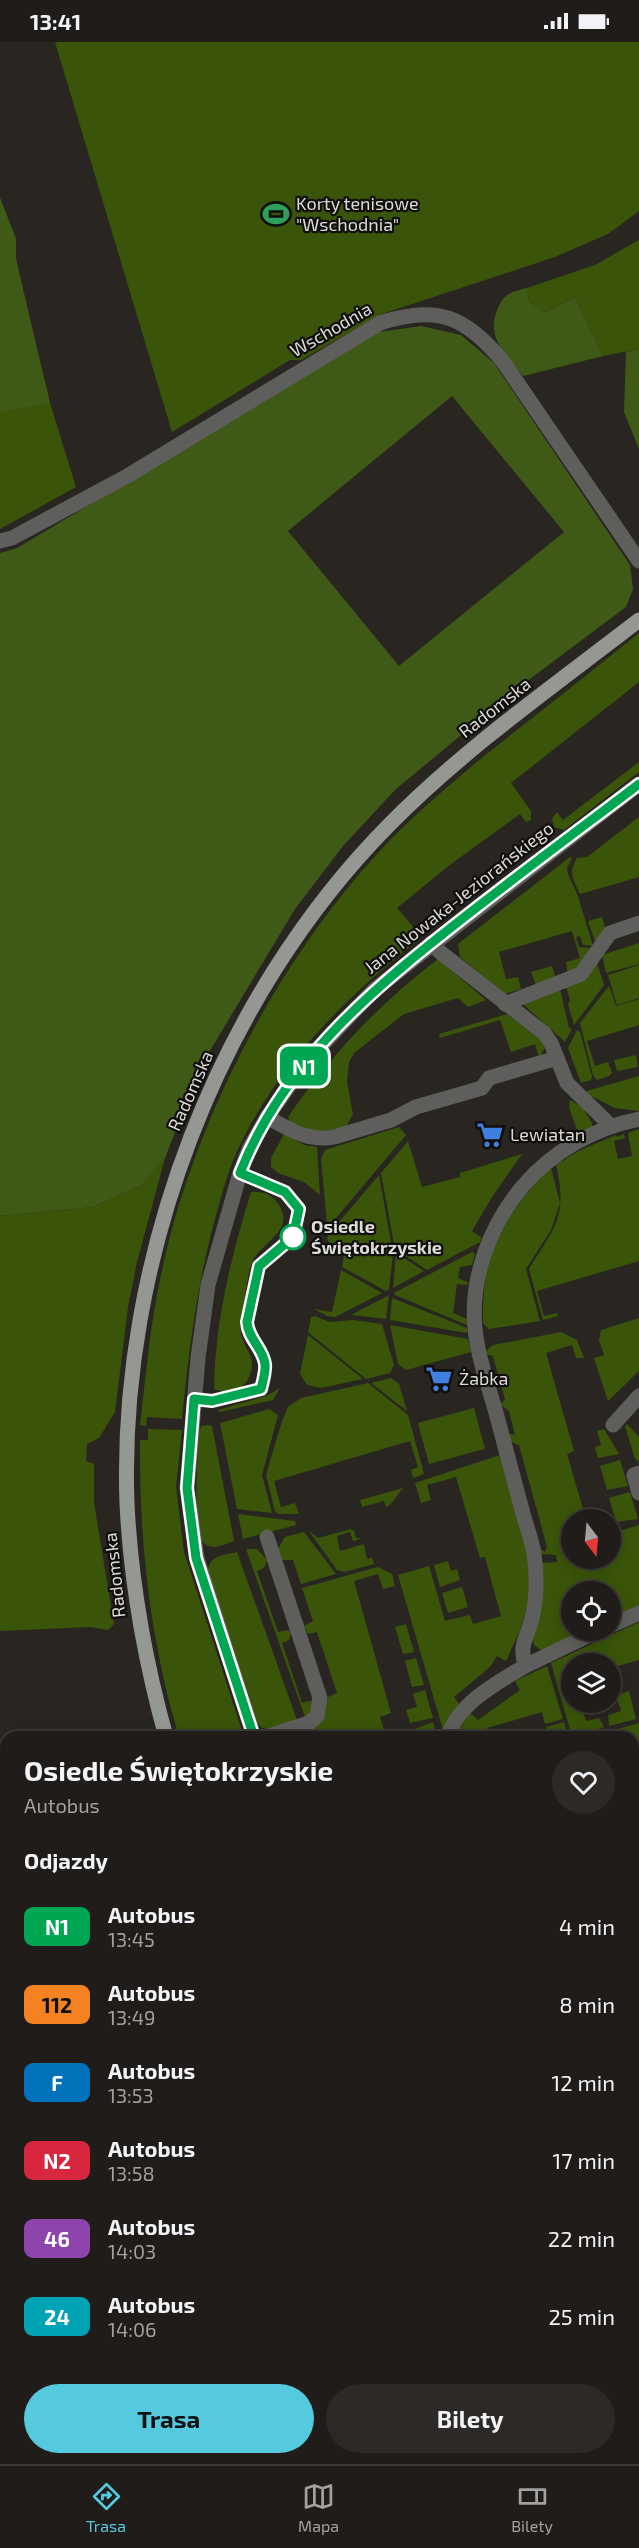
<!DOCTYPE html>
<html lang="pl">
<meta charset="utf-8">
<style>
body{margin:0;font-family:"Exo 2",sans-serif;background:#2c2926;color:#f1f3f6;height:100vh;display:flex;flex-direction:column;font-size:22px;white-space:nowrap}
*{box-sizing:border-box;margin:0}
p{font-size:20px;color:#a1a1a2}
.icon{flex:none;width:33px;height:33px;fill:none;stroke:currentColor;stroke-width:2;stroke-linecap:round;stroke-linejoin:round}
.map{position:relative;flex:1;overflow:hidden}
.panel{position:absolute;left:0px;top:1689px;width:639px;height:734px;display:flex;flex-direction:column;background:#1f1c19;border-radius:18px 18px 0 0;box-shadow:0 3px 15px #0003,0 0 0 2px #3c3a38}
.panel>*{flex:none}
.badge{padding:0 12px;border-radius:9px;font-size:21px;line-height:39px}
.needle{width:39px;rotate:164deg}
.fabs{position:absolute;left:561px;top:1467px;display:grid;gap:12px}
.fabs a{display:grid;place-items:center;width:60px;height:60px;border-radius:50%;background:#1f1c19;box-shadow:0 3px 15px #0003,0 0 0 2px #3c3a38;font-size:30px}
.map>.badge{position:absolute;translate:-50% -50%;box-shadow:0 0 0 3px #fff}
h2{padding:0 24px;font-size:22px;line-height:54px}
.round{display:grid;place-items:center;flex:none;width:63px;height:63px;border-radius:32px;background:#2c2926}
.head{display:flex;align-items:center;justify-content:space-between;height:102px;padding:0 24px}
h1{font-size:28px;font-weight:700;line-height:45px}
.button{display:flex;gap:12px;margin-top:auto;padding:12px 24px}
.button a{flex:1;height:69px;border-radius:36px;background:#55cadf;color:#111;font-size:24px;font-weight:700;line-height:69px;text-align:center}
.button a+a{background:#2c2926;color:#f1f3f6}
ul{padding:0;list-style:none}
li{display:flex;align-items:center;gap:18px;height:78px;padding:0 24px}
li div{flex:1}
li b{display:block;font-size:22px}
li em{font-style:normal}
li .badge{min-width:66px;font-weight:700;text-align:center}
.status{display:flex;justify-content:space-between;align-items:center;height:42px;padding:0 30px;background:#1f1c19;direction:ltr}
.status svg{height:16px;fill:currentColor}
.tabs{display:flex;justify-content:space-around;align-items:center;height:84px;border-top:2px solid #3c3a38;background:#1f1c19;font-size:16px;color:#a1a1a2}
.tabs a{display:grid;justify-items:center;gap:3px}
.tabs .active{color:#55cadf}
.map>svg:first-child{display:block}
.green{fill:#3a5509}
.forest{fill:#3f5917;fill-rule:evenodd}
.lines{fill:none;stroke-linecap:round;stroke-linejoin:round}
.minor{stroke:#5e5f5c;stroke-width:15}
.major{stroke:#959892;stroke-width:15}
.line-casing{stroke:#fff;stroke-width:14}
.line{stroke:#00a651;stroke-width:9}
.stop-dot{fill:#fff;stroke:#00a651;stroke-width:3}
.labels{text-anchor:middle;stroke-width:4.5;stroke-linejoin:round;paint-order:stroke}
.poi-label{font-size:18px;fill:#dddbd8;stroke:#100f0d;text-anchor:start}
.street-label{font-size:18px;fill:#dddbd8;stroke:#100f0d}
.stop-label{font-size:18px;font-weight:bold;fill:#dddbd8;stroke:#100f0d;text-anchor:start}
</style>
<div class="status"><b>13:41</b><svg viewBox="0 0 49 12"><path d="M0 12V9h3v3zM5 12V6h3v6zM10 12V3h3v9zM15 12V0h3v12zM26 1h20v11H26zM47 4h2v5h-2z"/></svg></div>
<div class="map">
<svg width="639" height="2422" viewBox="0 0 639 2422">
<rect width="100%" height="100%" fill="#292621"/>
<g class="green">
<polygon points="55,0 639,0 639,169 608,192 555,215 382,272 301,318 290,318 172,390"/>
<polygon points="0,156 16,197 16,217 32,290 50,361 76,445 0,487"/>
<polygon points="639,198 639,307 603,314 575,255 546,270 529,260 527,246 595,223"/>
<path d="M639,591V640L511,741L531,769V778L526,780L520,772L451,822L397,866L420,893V897C346,954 273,1027 235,1114C228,1130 223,1149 218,1166C198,1236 189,1305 182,1377L147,1375L146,1384L140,1383C146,1333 150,1283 161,1233C193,1077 285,903 398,790C448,741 504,698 559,655C586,634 612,612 639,591Z"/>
<polygon points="639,720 639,730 564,788 554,785 552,776 557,770 563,778"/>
<path d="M639,775V835L580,852C573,836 568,832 577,816L587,815Z"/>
<polygon points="570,815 572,816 567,826 568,832 578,854 593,904 583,903 580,894 576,895 579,905 593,906 591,913 568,933 566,920 580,916 572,889 499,910 506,937 518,935 521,947 505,952 460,915 458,902"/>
<polygon points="602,875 605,886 596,902 588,879"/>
<polygon points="639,901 639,922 606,931 602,913"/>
<path d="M438,917L486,958L468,965L458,956L404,972L354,1011L349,1020L347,1040L353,1072L346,1085C321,1092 313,1089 290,1080L288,1075C331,1013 378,963 438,917Z"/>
<polygon points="597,921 604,943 574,983 568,962 570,958 566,944"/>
<polygon points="639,923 639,956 617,963 608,933"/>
<polygon points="552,924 556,937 536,943 531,930"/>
<polygon points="609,944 616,964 639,957 639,983 587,999 595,1024 608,1020 612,1031 609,1034 597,1038 593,1033 580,981"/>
<polygon points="560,947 569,986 572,987 565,1000 524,963 526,959"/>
<polygon points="507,972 539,996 545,1006 539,1015 535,1002 511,1010 500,978 440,996 439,992"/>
<polygon points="577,988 580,990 592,1035 591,1038 581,1041 568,1006"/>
<polygon points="636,1013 638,1025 617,1029 614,1018"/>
<polygon points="639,1034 639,1069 615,1066 583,1050"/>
<polygon points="570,1058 582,1065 592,1081 592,1084 578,1091 569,1065"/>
<polygon points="399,1085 406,1093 331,1182 327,1181 321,1117 325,1108"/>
<path d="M639,1087V1219L537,1249L544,1274L557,1271L558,1274L543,1278L529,1227C555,1185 568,1174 556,1123L578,1109L616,1093L617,1095L624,1092L625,1096L614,1099L618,1117L632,1114L628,1091Z"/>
<polygon points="284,1092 304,1103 317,1105 320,1153 304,1140 278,1131 271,1125 271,1116"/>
<polygon points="408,1099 422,1145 460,1135 460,1131 522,1112 492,1155 472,1189 482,1196 480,1200 427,1228 395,1207 381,1131"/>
<polygon points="165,1116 137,1220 128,1265 115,1370 99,1396 87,1402 86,1419 94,1422 94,1461 114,1582 108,1588 90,1585 0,1589 0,1174 93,1165 142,1143"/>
<path d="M551,1126L560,1161L551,1188L526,1227L540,1279L489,1287L483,1281C483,1265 483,1249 486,1234C494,1193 521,1154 551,1126Z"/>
<polygon points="379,1133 393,1212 389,1247 386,1249 342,1225 345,1206 331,1203 327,1197 328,1193"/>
<path d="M251,1150C261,1149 270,1152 276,1159C298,1185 265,1199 254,1216C248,1228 247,1243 245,1256C242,1268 239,1280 241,1292C245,1309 258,1317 249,1335C243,1349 227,1352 214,1347C215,1279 231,1215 251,1150Z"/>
<polygon points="472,1210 475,1212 472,1223 460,1225 458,1236 469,1241 467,1243 457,1242 453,1271 467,1277 467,1283 395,1253 394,1251"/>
<polygon points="396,1211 424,1229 393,1246"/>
<polygon points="341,1228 382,1251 335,1275 327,1274 314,1267 332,1270"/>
<polygon points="389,1253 386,1277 351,1273"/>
<polygon points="392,1256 467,1286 467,1291 390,1278"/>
<polygon points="315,1274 329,1280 353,1278 382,1282 394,1323 390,1331 366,1337 308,1290 311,1275"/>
<polygon points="639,1276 639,1329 608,1359 594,1316 604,1313 599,1298 601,1288"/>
<polygon points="390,1283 468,1297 471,1310 406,1328 398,1322"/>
<polygon points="561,1290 577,1298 584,1316 576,1316 572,1303 546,1311 574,1409 567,1412 586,1477 572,1478 572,1516 610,1516 611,1506 623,1502 619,1489 639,1483 639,1566 611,1580 610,1550 572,1550 572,1588 592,1589 544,1610 534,1603 532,1595 541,1521 557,1520 556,1513 540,1512 539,1506 545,1510 547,1505 519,1403 509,1399 506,1391 515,1393 509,1369 501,1363 502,1360 505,1358 493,1314 485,1312 488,1307 493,1303"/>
<polygon points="308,1293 363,1337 321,1346 307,1343 300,1332"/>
<polygon points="391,1336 399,1342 407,1369 371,1341"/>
<polygon points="368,1341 408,1373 424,1432 413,1436 411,1428 418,1425 410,1399 274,1439 281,1465 295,1461 299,1472 278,1472 275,1469 266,1433 282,1379 288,1365 301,1356"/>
<polygon points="280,1346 273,1358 219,1370 218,1368 266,1354"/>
<polygon points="474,1366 485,1407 429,1422 418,1381"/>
<polygon points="269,1367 278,1373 262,1433 272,1471 237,1467 220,1381"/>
<polygon points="627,1382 639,1395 639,1421 634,1414 625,1384"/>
<path d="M209,1383L212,1384L234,1499C225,1502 211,1510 203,1500C193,1488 197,1410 199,1391L201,1384Z"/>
<path d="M148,1387L182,1388L176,1445L184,1510L244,1695H179C150,1598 139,1499 140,1398H148Z"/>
<polygon points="604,1387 619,1412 598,1416 595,1405 601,1403 597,1389"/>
<path d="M500,1413C514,1464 540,1523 524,1576C520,1591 512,1605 506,1619L497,1614L490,1625L454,1655L460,1663L443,1688L398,1533L429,1524L445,1579L470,1573L473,1582L501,1574L485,1515L480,1516L456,1435L427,1443L431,1458L421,1461L415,1441Z"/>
<polygon points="620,1418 628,1444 607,1448 600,1424"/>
<polygon points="403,1446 390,1463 386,1465 384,1459 362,1465 360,1458"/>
<polygon points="630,1450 638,1477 616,1480 609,1456"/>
<polygon points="238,1472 295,1479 296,1483 243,1497"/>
<polygon points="351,1487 354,1489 356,1496 362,1496 353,1499 350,1490 337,1494 340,1509 364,1502 367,1517 372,1516 374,1522 344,1530 337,1528 309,1489 318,1496"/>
<polygon points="304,1490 336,1532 301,1542 293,1518 282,1518 278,1507 285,1495"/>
<polygon points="246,1507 257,1507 267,1518 264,1526 257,1529 278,1590 288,1588 291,1591 289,1598 282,1601 302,1661 313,1658 314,1667 305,1675"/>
<path d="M237,1510L297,1678C284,1683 266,1694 257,1681L208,1528C210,1513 225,1513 237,1510Z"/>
<polygon points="448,1519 451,1529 457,1527 460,1538 440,1545 434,1523"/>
<path d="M378,1525L392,1532L395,1544L383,1547L378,1532L354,1539L391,1671L380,1675L386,1695H312L309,1688C326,1680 325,1671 328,1655L337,1651L317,1590L308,1592L304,1584L313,1579L302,1546Z"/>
<polygon points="462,1545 468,1565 448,1571 442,1551"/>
<polygon points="639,1580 639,1618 611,1626 610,1622 572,1622 572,1660 580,1661 586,1679 599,1676 604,1685 572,1695 551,1621"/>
<polygon points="406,1582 414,1610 403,1612 395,1585"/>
<polygon points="416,1616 424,1643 412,1645 405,1619"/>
<polygon points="547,1624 563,1677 545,1682 542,1670 487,1686 489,1695 454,1695 470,1671 478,1678 520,1648 515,1639"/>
<polygon points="425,1648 433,1676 410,1681 406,1668 417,1665 413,1652"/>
<polygon points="629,1649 636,1677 609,1684 608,1673 621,1669 616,1653"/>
<polygon points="433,1680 437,1695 414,1695 412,1688"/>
<polygon points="564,1680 568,1695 549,1695 546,1685"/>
<polygon points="639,1681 639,1698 633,1701 633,1695 612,1695 610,1689"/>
<polygon points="639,1722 639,1756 637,1757 639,1772 633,1774 633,1725"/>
<polygon points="0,1817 6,1825 6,2416 470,2416 472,2422 0,2422"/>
<polygon points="639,1818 639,1857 633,1857 633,1819"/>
<polygon points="633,1875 639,1875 639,1917 634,1919 638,1934 633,1935"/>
<polygon points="639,2049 639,2105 633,2106 633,2050"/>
<polygon points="639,2109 639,2170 633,2168 633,2110"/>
<polygon points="633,2279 639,2281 639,2422 503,2422 501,2417 633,2416"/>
</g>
<g class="forest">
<polygon points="0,156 16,197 16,217 50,361 0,370"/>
<path d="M527,246L529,260L546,270L575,255L603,314L523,334C508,316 487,297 496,271C503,252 508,251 527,246Z"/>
<path d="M421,284L461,293L494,321L630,523L633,547L626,565L518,646L396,747L343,804L295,867L202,1022L165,1116L142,1143L93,1165L0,1174V511L17,506L379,290ZM452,354L564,490L399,624L288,489Z"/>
<polygon points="639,307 639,407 624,370 626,310"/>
<polygon points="6,1941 6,2279 0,2277 0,1943"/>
<polygon points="0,2343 6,2347 6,2416 83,2417 105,2422 0,2422"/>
<polygon points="180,2416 382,2416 382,2417 372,2422 161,2422 169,2422"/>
</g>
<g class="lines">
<g class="minor">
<path d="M0,499L12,496L129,433L380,281C438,262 467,275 504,321L639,519"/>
<polyline points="431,901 440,910 544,991 551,1001 567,1041 610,1083"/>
<polyline points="505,962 581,932 610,891 639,881"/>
<path d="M267,1075C289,1087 308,1100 334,1095L391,1078L416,1065L482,1046L489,1036L557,1016"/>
<polyline points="613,1383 639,1354"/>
<polyline points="639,1431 634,1433 639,1451"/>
<polyline points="610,1584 639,1571"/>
<polyline points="525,1624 600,1588"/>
<polyline points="254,1695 197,1516 187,1446 198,1316 208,1243 240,1131 249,1107 267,1075 307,1019 374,948 639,742"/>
<polyline points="266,1695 309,1681 317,1674 320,1656 267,1495"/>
<path d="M448,1695C457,1662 498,1640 525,1624C519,1600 527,1598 532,1576C537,1557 537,1531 534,1512C532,1498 526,1483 522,1468C513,1434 504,1401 495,1367C487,1341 478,1314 475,1287C470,1236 490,1183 523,1144C553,1109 594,1086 639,1077"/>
<polyline points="633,1713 639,1711"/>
<polyline points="633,1869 639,1869"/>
<polyline points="633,2190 639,2192"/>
</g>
<g class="major">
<path d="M166,1695C145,1619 131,1542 127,1462C118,1219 218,955 390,782C465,706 555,643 639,578"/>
<polyline points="487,2416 488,2422"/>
</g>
</g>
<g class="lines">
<g class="line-casing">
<path id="line" d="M254,1695L196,1516L187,1446L194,1357L212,1359L261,1347C263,1339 266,1329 265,1322C263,1306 248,1297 247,1280L259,1224L293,1195L299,1167L285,1150L240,1131C285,1016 381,940 476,866C530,824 585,783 639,742"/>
</g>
<use href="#line" class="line"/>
</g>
<defs>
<g id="stadium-bare" transform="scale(2.07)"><path d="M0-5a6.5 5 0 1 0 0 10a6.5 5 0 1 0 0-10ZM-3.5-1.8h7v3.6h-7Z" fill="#2e9e5b" stroke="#100f0d" stroke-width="2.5" paint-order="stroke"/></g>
<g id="supermarket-bare" transform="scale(2.07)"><path d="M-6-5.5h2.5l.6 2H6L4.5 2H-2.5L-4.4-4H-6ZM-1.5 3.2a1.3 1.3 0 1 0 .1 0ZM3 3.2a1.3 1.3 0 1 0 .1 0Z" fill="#3f7fe0" stroke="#100f0d" stroke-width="2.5" paint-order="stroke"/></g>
</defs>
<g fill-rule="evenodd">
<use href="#stadium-bare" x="276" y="172"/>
<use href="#supermarket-bare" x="490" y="1093"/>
<use href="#supermarket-bare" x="439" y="1337"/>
</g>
<circle class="stop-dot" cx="293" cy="1195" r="12"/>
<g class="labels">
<g class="poi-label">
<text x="296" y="168">Korty tenisowe<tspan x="296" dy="21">"Wschodnia"</tspan></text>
<text x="510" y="1099">Lewiatan</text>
<text x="459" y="1343">Żabka</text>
</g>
<g class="street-label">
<text transform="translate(331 288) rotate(-30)" y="6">Wschodnia</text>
<text transform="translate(495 666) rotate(-38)" y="6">Radomska</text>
<text transform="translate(459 856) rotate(-38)" y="6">Jana Nowaka-Jeziorańskiego</text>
<text transform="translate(191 1049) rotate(-66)" y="6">Radomska</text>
<text transform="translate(115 1533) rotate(-96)" y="6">Radomska</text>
</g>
<g class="stop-label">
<text x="311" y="1191">Osiedle<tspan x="311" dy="21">Świętokrzyskie</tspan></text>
</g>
</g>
</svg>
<div class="fabs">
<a><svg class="needle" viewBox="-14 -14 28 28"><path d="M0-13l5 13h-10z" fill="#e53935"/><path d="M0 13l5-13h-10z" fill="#a1a1a2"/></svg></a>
<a><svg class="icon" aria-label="locate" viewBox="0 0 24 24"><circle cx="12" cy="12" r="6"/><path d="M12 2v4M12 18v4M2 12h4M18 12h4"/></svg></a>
<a><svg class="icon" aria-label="layers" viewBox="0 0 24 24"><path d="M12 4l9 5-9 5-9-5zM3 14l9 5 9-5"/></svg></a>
</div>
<b class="badge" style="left:304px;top:1024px;background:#00a651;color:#fff">N1</b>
<section class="panel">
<div class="head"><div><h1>Osiedle Świętokrzyskie</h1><p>Autobus</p></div><a class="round"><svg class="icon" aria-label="heart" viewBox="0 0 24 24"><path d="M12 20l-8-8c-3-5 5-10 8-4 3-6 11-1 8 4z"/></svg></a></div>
<h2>Odjazdy</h2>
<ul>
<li><span class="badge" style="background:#00a651;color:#fff">N1</span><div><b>Autobus</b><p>13:45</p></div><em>4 min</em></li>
<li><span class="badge" style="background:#f58220;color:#111">112</span><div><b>Autobus</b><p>13:49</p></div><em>8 min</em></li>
<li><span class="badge" style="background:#0072bc;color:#fff">F</span><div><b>Autobus</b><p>13:53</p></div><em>12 min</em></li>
<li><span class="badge" style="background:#d7263d;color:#fff">N2</span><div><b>Autobus</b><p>13:58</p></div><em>17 min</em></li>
<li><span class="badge" style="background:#8e44ad;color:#fff">46</span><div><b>Autobus</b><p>14:03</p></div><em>22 min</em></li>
<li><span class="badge" style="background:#00a3b4;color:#fff">24</span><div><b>Autobus</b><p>14:06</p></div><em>25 min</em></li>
</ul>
<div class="button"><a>Trasa</a><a>Bilety</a></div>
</section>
</div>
<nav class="tabs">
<a class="active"><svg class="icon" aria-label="directions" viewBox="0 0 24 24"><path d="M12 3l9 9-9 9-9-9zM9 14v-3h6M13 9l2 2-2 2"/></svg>Trasa</a>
<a><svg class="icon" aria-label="map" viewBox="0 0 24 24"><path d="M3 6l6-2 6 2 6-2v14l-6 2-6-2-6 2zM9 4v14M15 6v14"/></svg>Mapa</a>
<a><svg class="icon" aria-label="tickets" viewBox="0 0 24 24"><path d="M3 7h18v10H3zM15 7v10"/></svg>Bilety</a>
</nav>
